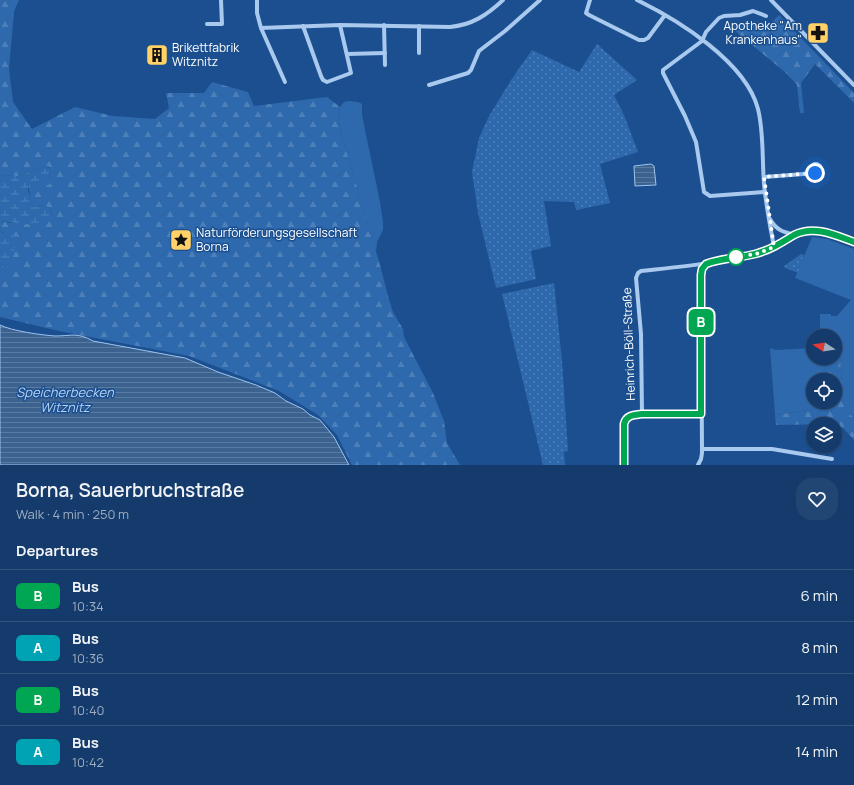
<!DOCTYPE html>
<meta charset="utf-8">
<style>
body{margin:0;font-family:Manrope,sans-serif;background:#214673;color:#f1f3f6;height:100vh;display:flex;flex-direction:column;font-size:15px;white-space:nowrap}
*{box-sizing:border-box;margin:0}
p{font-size:13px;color:#9dadc1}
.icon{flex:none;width:22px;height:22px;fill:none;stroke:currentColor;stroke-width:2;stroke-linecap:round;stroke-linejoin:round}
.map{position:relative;height:465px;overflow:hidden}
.drawer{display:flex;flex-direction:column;background:#143b6b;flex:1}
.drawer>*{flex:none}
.badge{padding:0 8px;border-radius:6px;font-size:14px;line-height:26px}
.needle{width:26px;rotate:282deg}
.controls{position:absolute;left:806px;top:329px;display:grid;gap:8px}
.controls a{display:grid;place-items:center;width:36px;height:36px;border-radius:50%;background:#143b6b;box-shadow:0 1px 3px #0004,0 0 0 1px #33557e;font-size:20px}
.you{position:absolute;width:20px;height:20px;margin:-10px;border:3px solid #fff;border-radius:50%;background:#1a73e8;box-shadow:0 0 0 6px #1a73e833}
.map>.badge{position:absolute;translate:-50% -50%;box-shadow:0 0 0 2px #fff}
h2{padding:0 16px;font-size:15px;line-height:36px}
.round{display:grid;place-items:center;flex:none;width:42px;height:42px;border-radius:16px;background:#214673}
.head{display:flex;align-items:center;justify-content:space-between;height:68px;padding:0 16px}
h1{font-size:19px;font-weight:600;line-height:30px}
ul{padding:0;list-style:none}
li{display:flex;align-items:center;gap:12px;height:52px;padding:0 16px;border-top:1px solid #33557e}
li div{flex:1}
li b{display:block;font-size:15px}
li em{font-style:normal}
li .badge{min-width:44px;font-weight:700;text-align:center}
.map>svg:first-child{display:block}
.grass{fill:#2e69ad}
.forest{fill:url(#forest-firs)}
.wetland{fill:url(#wetland-marsh)}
.garden{fill:url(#garden-dots)}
.water{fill:url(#water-rules);stroke:#9cc4f0}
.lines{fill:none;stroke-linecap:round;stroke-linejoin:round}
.minor{stroke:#a9c9ee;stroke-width:4}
.line-casing{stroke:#fff;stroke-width:9}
.line{stroke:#00a651;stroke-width:6}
.walk{stroke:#fff;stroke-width:4;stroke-dasharray:0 7.2}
.stop-dot{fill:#fff;stroke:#00a651;stroke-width:2}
.labels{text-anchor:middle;stroke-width:3;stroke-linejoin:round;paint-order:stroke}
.poi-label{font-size:12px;fill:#fff;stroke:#1b4f8f;text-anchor:start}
.street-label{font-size:12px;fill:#fff;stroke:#1b4f8f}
.water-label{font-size:13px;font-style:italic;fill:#b5d3f5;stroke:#1b4f8f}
</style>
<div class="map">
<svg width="854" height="465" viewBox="0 0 854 465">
<defs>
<pattern id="forest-firs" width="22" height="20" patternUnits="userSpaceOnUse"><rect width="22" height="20" fill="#2e69ad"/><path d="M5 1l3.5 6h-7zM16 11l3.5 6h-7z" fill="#4d80b9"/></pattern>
<pattern id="wetland-marsh" width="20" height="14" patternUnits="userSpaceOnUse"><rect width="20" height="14" fill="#2e69ad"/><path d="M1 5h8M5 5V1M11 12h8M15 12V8" fill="none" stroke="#4d80b9"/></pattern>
<pattern id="garden-dots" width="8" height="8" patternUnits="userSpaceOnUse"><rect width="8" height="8" fill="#2e69ad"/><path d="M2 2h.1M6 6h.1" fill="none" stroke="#4d80b9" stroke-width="1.8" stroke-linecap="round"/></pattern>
<pattern id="water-rules" width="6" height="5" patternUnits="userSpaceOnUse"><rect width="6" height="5" fill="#3c6290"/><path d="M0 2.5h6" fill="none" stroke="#597aa1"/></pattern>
</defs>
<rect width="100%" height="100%" fill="#1b4f8f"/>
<g class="grass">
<polygon points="349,101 358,102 362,104 362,115 380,202 383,222 383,230 377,242 376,252 341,133 339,121 340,107 344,102"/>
<polygon points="812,237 827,239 854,249 854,418 846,410 843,399 839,342 835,343 835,336 820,336 820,314 831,314 831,316 837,316 851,300 795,278"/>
<polygon points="770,348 776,350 813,348 813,358 824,358 826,380 813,380 813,402 828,402 828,407 775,415"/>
</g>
<g class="forest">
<path d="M0,0H19L14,11L9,69L13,102L32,129L75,107L113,116L155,119L169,108L166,93H204L212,82L248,92L254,106L327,97L340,107L339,121L341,133L380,265L388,296L393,312L403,329L404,337L433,393L444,421L447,443L460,465H352L337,435L318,415L279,391L189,356L59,331L0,317V265L6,267L17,235H5L0,231V221L11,223L51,218L52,209L42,205L33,207L32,206C33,199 28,193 29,184L37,181H43L48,185L50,169L49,167L47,166L18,176L0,175Z"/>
<polygon points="779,15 854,93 854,103 815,64 801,83 804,113 800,113 797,85 786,73 729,26 752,22 768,26"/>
<polygon points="839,341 843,399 846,410 854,418 854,440 843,428 835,426 835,424 776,425 775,415 828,407 828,402 835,402 835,380 826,380 824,358 835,358 835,343"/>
</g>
<g class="wetland">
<polygon points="47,166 50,169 49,178 50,184 48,185 43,181 37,181 29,185 28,191 33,202 32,206 33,207 42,205 52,209 51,218 48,223 42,226 0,221 0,175 18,176"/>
<polygon points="0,231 5,235 17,235 17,237 12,261 8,267 0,265"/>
</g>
<g class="garden">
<polygon points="597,44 637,80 614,95 624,115 638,152 600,164 610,203 576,210 574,202 544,201 551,246 531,251 536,279 496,288 478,213 472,172 479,138 489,116 511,80 532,50 579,72"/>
<polygon points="801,254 804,255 798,273 783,267"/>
<polygon points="554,283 562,361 568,451 564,452 565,465 543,465 502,294"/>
</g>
<g class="water">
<polygon points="651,164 654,166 656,185 635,186 634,166"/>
<path d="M0,325C12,331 41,335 55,336C72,336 77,332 93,341L185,358L218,372L256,385L275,393L286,401L303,409L310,415L320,420L334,437L349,465H0Z"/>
</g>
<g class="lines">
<g class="minor">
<path d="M257,0V13L261,28L340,25L450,27C472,25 487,15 503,0"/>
<polyline points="590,0 586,13 589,15 639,40 644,40 648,38 665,15"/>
<path d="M637,0C678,20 746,62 758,109C764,133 762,160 764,184C766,205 770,226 774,247"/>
<polyline points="771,0 854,85"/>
<polyline points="207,24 222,24 221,0"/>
<polyline points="384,25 385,65"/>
<polyline points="303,26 321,76 323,80 327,82 351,73 340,25"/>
<polyline points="419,26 419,53"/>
<polyline points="261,28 285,82"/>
<polyline points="347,54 385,53"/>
<polyline points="429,85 468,73 471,70 479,51 505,31 540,0"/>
<polyline points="764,177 817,173 821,170 820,166 817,164 814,164 805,174"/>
<polyline points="765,192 710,196 704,192 696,142 685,116 663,73 663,70 702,41 706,32 719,18 724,16 740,15 753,11 766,16"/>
<path d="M770,219C776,230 783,232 795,235"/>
<path d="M642,414L641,334L636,278L638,273L641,271C679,267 720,263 756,253C776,248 793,232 813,231C827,230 841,237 854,242"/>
<polyline points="702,449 772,449 832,459"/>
<polyline points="624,465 624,424 627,417 642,414 701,414"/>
<polyline points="698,465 701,459 702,453 701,275 702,269 706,264"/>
</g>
</g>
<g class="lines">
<g class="line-casing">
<path id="line" d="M624,465V424C626,415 634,415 642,414H701V275L702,269L706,264C721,258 739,258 755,254C770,250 781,243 794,235C814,225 835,235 854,242"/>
</g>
<use href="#line" class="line"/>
<polyline class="walk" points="736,257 756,254 774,247 764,177 815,173"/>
</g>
<defs>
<g id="pharmacy-square" transform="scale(1.15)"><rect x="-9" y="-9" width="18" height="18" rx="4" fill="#ffd166" stroke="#1b4f8f"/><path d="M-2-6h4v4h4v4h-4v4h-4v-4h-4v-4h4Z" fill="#111"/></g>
<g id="building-square" transform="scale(1.15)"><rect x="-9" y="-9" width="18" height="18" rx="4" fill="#ffd166" stroke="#1b4f8f"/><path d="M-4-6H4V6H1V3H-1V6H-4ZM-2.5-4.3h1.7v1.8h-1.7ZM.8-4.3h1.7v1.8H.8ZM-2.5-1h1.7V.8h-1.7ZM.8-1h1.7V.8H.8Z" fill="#111"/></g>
<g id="sight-square" transform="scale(1.15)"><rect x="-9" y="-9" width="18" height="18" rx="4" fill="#ffd166" stroke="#1b4f8f"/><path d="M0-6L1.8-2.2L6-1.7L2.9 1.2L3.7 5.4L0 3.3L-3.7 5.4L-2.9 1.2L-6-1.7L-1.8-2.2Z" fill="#111"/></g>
</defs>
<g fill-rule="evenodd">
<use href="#pharmacy-square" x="818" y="33"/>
<use href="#building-square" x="157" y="55"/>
<use href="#sight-square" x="181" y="240"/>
</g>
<circle class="stop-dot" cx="736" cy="257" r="8"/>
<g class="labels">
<g class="poi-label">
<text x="802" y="30" text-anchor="end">Apotheke "Am<tspan x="802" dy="14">Krankenhaus"</tspan></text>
<text x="172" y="52">Brikettfabrik<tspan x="172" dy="14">Witznitz</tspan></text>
<text x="196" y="237">Naturförderungsgesellschaft<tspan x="196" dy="14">Borna</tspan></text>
</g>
<g class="street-label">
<text transform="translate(629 344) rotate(-92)" y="4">Heinrich-Böll-Straße</text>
</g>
<g class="water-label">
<text x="65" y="397">Speicherbecken<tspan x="65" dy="15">Witznitz</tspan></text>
</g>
</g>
</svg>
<div class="controls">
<a><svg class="needle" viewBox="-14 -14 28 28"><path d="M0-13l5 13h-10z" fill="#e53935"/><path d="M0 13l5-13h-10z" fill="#9dadc1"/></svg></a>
<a><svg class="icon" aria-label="locate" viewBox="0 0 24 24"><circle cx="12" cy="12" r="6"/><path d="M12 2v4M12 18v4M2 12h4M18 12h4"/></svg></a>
<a><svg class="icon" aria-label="layers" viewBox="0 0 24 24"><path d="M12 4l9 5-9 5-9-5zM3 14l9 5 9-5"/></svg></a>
</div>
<div class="you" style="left:815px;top:173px"></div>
<b class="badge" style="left:701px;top:322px;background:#00a651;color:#fff">B</b>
</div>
<section class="drawer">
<div class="head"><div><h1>Borna, Sauerbruchstraße</h1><p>Walk · 4 min · 250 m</p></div><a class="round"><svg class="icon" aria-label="heart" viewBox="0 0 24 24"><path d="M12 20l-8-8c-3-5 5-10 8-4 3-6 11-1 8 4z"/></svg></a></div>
<h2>Departures</h2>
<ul>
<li><span class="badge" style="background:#00a651;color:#fff">B</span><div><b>Bus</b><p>10:34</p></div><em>6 min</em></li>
<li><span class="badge" style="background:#00a3b4;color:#fff">A</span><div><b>Bus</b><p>10:36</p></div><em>8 min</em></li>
<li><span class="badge" style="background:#00a651;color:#fff">B</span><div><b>Bus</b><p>10:40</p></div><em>12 min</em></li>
<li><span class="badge" style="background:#00a3b4;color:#fff">A</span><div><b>Bus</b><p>10:42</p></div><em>14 min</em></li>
</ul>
</section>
